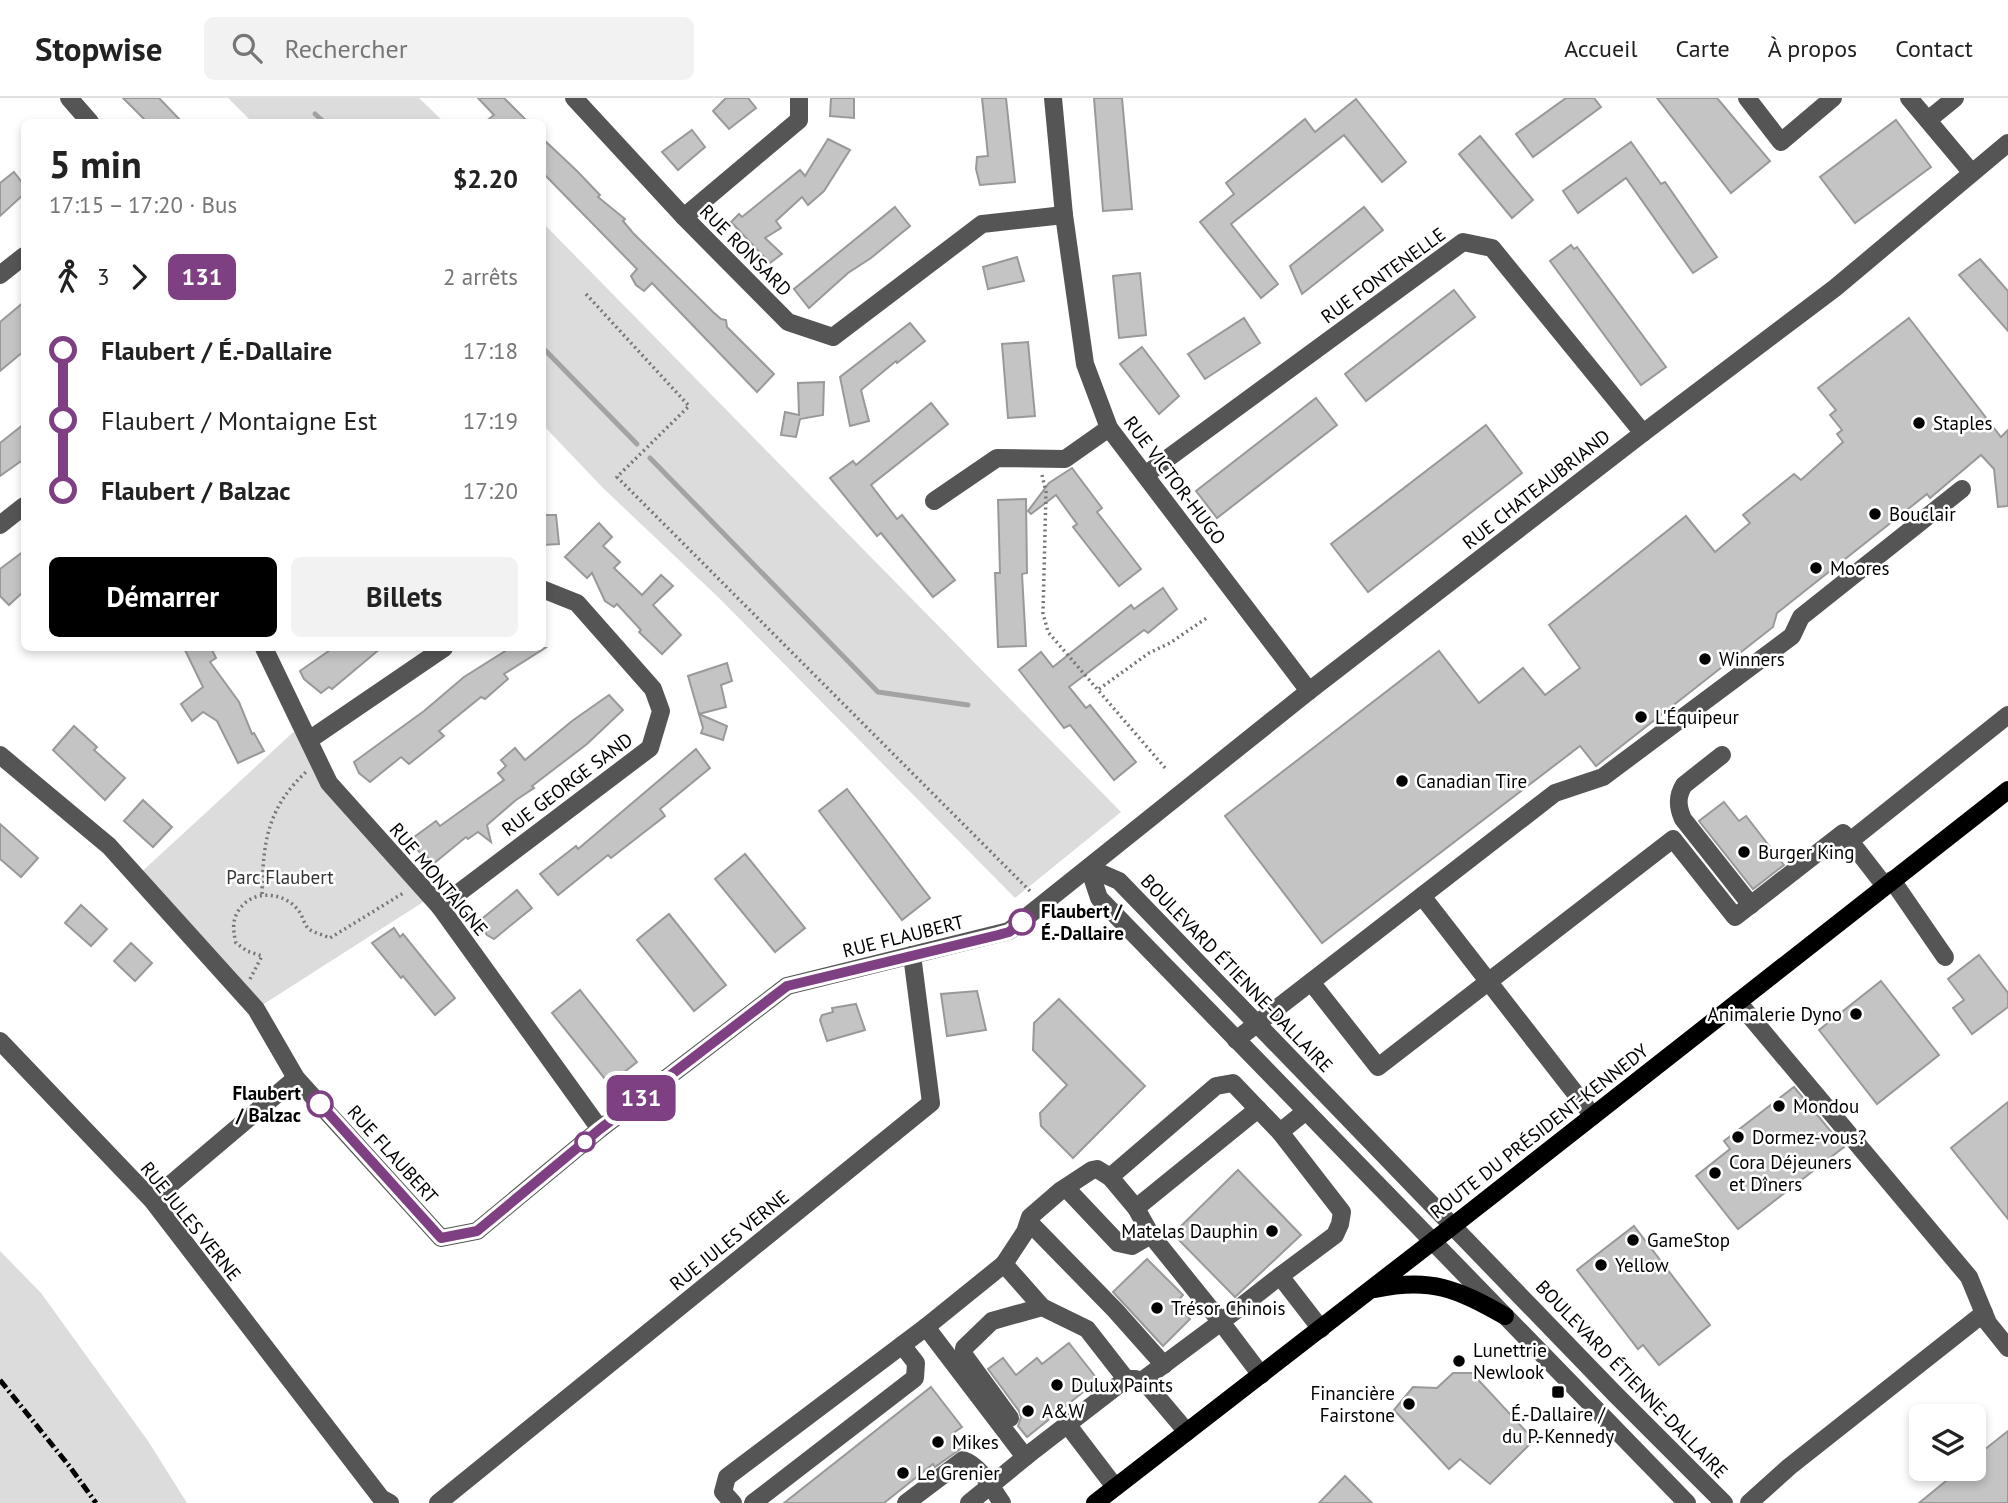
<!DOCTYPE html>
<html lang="fr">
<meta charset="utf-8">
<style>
body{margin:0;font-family:"PT Sans",sans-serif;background:#f2f2f2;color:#222;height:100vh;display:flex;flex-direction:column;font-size:26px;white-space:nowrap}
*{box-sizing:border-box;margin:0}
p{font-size:23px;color:#767676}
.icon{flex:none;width:38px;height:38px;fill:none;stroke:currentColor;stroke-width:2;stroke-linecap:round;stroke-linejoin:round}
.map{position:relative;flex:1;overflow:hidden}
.sheet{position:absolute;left:21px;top:21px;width:525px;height:532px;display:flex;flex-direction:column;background:#fff;border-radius:10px;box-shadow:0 4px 10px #0003}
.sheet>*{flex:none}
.badge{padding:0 14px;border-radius:10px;font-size:24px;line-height:46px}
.controls{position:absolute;left:1909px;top:1306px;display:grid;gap:14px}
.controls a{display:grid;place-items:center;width:77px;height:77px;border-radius:10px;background:#fff;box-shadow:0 4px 10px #0003;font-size:35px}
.map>.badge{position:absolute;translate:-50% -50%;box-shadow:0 0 0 4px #fff}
.legs{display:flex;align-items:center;gap:10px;height:77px;padding:0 28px;font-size:23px}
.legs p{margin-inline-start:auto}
.overview{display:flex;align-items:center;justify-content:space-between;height:119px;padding:0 28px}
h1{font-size:38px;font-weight:700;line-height:52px}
.action{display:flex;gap:14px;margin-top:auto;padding:14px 28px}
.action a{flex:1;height:80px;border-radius:10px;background:#000;color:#fff;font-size:28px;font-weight:700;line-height:80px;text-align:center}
.action a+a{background:#f2f2f2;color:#222}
ul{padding:0 28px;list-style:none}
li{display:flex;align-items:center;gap:24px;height:70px;font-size:26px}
li i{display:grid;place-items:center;width:10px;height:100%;margin:0 9px;background:currentColor}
li i::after{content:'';width:18px;height:18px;margin:-9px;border:5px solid;border-radius:50%;background:#fff}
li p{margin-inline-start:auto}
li:first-child i{background:linear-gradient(#0000 50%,currentColor 0)}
li:last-child i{background:linear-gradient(currentColor 50%,#0000 0)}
header{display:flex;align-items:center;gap:42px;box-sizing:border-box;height:98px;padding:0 35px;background:#fff;border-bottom:2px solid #e0e0e0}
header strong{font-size:33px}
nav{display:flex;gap:38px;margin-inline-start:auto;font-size:24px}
.search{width:490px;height:63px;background:#f2f2f2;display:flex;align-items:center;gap:18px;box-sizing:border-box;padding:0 24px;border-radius:10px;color:#767676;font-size:26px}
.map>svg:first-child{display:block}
.green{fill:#dcdcdc}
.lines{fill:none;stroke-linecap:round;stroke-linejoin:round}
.stream{stroke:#a3a3a3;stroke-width:5}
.building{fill:#c4c4c4;stroke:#999;stroke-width:2}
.path{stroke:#777;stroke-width:3.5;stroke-dasharray:2 3.5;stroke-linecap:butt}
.minor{stroke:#555;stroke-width:18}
.major{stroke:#000;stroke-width:18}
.rail{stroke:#000;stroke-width:5;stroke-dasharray:10 3.5 2 3.5;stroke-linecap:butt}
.line-1-casing{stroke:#fff;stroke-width:16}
.line-1{stroke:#7e4082;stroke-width:10}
.poi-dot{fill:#000;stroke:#fff;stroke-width:2.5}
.stop-1-dot{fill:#fff;stroke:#7e4082;stroke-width:3.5}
.labels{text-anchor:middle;stroke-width:5;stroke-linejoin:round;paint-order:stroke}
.street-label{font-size:19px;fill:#000;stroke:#fff}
.poi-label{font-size:19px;fill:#000;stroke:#fff;text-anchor:start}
.park-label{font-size:19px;fill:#333;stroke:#fff}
.stop-label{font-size:19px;font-weight:bold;fill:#000;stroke:#fff;text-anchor:start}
</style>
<header>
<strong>Stopwise</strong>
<div class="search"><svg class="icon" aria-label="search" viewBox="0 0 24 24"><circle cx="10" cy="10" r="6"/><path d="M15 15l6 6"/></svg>Rechercher</div>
<nav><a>Accueil</a><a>Carte</a><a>À propos</a><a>Contact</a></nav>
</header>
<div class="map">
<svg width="2008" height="1405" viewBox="0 0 2008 1405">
<rect width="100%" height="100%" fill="#fff"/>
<g class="green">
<polygon points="228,0 419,0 444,24 252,24"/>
<polygon points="543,125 1121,714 1015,800 718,499 603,390 543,327"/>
<polygon points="301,627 329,685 431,799 256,911 136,779"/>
<polygon points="0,1153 41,1195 148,1343 187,1405 0,1405"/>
</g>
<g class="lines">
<g class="stream">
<polyline points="315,16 324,24"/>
<polyline points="542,249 637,346"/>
<polyline points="650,360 878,594 968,607"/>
</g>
</g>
<g class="building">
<polygon points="123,0 159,0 182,24 147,24"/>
<polygon points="478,0 504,0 528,24 485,24 494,17"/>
<polygon points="726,0 748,0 756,10 729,31 713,13"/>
<polygon points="831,0 854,0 854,20 830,18"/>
<polygon points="982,0 1006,0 1015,84 980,87 976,71 977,59 988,58"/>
<polygon points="1094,0 1122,0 1132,111 1103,113"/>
<polygon points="1566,0 1594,0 1601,9 1533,59 1516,36"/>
<polygon points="1657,0 1717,0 1770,63 1731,95"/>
<polygon points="1356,1 1406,64 1382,84 1344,37 1231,126 1278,186 1261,200 1200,124 1234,96 1226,85 1305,21 1315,34"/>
<polygon points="1896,22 1931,69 1855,125 1820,79"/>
<polygon points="692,32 705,49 678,72 662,54"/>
<polygon points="1480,38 1533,102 1512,120 1459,56"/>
<polygon points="542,40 577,73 600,97 598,99 625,121 623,123 633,135 713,214 721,221 726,222 727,229 774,276 757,294 652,185 644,193 636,187 631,178 637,171 542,74"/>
<polygon points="828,41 850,52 824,93 808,107 802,99 776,123 781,130 765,140 782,156 770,165 731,124 739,116 742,119 800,72 805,78"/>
<polygon points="1631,44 1661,86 1665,84 1717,159 1693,175 1626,80 1578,115 1563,93"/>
<polygon points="14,74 24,87 24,96 0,118 0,85"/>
<polygon points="895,109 910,128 871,160 848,175 809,210 794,191"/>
<polygon points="1364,109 1383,132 1302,196 1290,168"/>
<polygon points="1571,147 1574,151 1577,149 1666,269 1641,287 1550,163"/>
<polygon points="1017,159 1024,183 988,191 983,169"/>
<polygon points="1980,161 2008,193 2008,233 1959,177"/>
<polygon points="1140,175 1146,237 1119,240 1113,178"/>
<polygon points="1454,192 1475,219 1366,303 1345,276"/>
<polygon points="24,204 24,253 0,273 0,224"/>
<polygon points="1244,220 1260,245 1205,281 1188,256"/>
<polygon points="1909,220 2001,339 2008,332 2008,408 1998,409 1994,371 1981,357 1930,400 1927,396 1777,515 1773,529 1596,668 1580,648 1322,845 1225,718 1439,553 1479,605 1523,570 1545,597 1580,570 1549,527 1686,418 1715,454 1750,425 1743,417 1794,376 1801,382 1843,344 1837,336 1842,332 1830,317 1836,312 1818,290"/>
<polygon points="910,225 925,243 897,265 896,263 861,292 869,323 850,328 840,279"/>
<polygon points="1028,244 1035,318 1008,320 1002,246"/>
<polygon points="1142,249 1179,298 1159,316 1120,266"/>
<polygon points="824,284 823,317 800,321 796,339 781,337 785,314 799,317 798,285"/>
<polygon points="1316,300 1337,327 1217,420 1196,393"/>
<polygon points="931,305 948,326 871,387 897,421 902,417 955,482 933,499 881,435 877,438 830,380 853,363 856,367"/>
<polygon points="24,326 24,361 0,378 0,345"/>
<polygon points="1486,327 1522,375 1368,494 1331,446"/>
<polygon points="1072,370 1102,410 1097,414 1141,471 1119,488 1073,429 1077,426 1056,397 1031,416 1028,413 1049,385"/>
<polygon points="1026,401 1027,475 1022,476 1026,548 998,549 995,475 1000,475 998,402"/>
<polygon points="542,417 556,417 559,446 542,447"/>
<polygon points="599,425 612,439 603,448 620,464 614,470 642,497 661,477 673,488 653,507 681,537 662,556 639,534 641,532 617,506 614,509 605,503 592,475 587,480 565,459"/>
<polygon points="24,453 24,493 9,507 0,498 0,471"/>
<polygon points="1163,490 1177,511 1148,535 1144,532 1069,589 1086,610 1090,607 1136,664 1114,682 1070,627 1064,630 1019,572 1041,554 1053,569 1131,507 1134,511"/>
<polygon points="184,550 211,550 216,560 210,564 239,604 252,636 254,635 264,653 238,665 217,623 203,614 192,623 181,606 203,589"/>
<polygon points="333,550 381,550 332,591 329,589 321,595 304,581 300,573"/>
<polygon points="510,550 545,550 504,576 508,581 485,601 481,599 439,633 444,638 409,666 401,659 370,684 359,675 354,664 424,613 464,579"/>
<polygon points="727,565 732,583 721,587 726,609 699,616 688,578"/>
<polygon points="609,597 623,612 587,646 532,688 534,690 516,702 487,727 491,744 478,734 468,741 466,739 433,766 424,755 421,756 410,742 436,723 440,728 504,682 498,675 506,668 501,662 515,650 525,662 572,623"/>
<polygon points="699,616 727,628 723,642 701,635 703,630"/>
<polygon points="74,628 97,649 94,652 125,680 105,702 53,652"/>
<polygon points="696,651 710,670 660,711 665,718 611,760 608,757 558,797 540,776 576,748 578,751"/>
<polygon points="847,691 930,800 902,822 819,713"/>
<polygon points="143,702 172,729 153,749 124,723"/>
<polygon points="1724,704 1739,723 1746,718 1784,767 1753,791 1699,723"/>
<polygon points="0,726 38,760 21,779 0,761"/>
<polygon points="745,756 805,830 775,854 715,781"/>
<polygon points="517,792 532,810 494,841 487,837 478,824"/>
<polygon points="81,807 107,831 91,848 65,825"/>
<polygon points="669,816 726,887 694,913 637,842"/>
<polygon points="394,830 400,839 403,836 455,900 435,917 403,878 401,880 372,845"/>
<polygon points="131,845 152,865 135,883 114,863"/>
<polygon points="1979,857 2008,895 2008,909 1972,936 1953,910 1964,902 1948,881"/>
<polygon points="1881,883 1939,957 1877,1006 1819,932"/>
<polygon points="580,892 637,964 609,986 552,915"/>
<polygon points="977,893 986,932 947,938 941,896"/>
<polygon points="1059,901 1145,988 1073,1060 1041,1028 1040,1015 1067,987 1033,952 1034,925"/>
<polygon points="856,906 865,932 827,943 820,922 822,917 833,914 832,910"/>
<polygon points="1794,989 1844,1049 1738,1131 1696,1078 1730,1051 1724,1043"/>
<polygon points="2008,1004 2008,1121 1951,1050"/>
<polygon points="1238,1072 1301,1137 1235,1199 1173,1136"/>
<polygon points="1634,1128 1710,1227 1659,1267 1643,1247 1638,1251 1577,1172"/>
<polygon points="1147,1161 1183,1197 1175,1206 1190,1221 1163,1248 1113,1194"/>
<polygon points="1069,1245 1098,1282 1027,1339 1018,1328 1021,1319 1019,1313 988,1271 1003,1260 1016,1277 1037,1260 1042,1266"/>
<polygon points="1453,1275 1472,1275 1534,1342 1490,1386 1460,1361 1449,1371 1394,1312 1413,1289 1437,1290"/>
<polygon points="931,1289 962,1329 952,1336 962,1349 959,1352 935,1369 933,1366 884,1405 784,1405"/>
<polygon points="2008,1333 2008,1405 1919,1405 1962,1370 1974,1370 1974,1360"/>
<polygon points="1345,1378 1372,1405 1319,1405"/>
</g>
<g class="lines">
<g class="path">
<polyline points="586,196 689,308 617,379 1032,795"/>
<polyline points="1042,377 1046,394 1043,515 1048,534 1166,671"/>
<polyline points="1099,591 1149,555 1170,545 1208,519"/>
<path d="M262,796C263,744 267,710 307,673"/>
<path d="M250,881L262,858L247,853L236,845C232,829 232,817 245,805C260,792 286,796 298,812C303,818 304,827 309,831C314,835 324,837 330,840L405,794"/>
</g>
<g class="minor">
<polyline points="69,0 90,24"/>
<polyline points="574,0 684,119 788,224 833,239 982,126 1064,117"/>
<polyline points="1053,0 1064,117 1085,266 1109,330 1309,593"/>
<polyline points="1747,0 1781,44 1833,0"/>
<polyline points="1909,0 1972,75"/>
<polyline points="1928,22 1955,0"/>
<polyline points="684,119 799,22 799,0"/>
<polyline points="0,177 24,158"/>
<polyline points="1145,377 1463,144 1492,150 1643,335"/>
<polyline points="934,403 997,360 1065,361 1109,330"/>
<polyline points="0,427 24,408"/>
<polyline points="264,550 329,685 440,809 600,1031"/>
<polyline points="309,642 444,550"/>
<polyline points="0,657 109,748 256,911 296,980 441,1140 477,1133 600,1031 787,888 1009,833 1309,593 1643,335 1835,190 2008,45"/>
<path d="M1722,657L1684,687C1677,698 1677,708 1683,721L1751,807"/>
<polyline points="1089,770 1119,783 1615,1296 1724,1405"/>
<polyline points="1089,770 1099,800 1687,1405"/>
<polyline points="1892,782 1945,859"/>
<polyline points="1885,788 1850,743 2008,617"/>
<polyline points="1422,798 1593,1018"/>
<polyline points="440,809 650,650 661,613 653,591 577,505 542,491"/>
<polyline points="1311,884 1378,969 1673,741 1735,819 1843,735 1850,743"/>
<polyline points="1738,904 1969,1179 1988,1225 2008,1250"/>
<polyline points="1236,942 1555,695 1603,679 1792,538 1801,519 1962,391"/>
<polyline points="0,943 152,1102 381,1400 390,1405"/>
<polyline points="1280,1034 1342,1114 1340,1126 1335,1137 1280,1178 1321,1231"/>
<polyline points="1110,1079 1136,1110 1258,1011"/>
<polyline points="1066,1090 1118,1145 1132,1148 1151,1137"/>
<polyline points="152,1102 296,980"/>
<polyline points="1136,1110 1151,1137 1221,1224 1143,1282 1187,1334"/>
<polyline points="1029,1124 1115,1212 1164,1267"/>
<polyline points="1004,1166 1025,1134 1030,1119 1060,1093 1092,1072 1097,1071 1110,1079 1216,988 1233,985 1280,1034 1306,1013"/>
<polyline points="926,1229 1004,1166 1042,1209"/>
<polyline points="1261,1277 1221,1224 1280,1178"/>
<polyline points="1010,1320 964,1257 964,1250 992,1223 1042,1209 1087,1231 1126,1281"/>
<polyline points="1067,1326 1115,1389"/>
<polyline points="438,1405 931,1005 912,857"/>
<polyline points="733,1405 723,1394 727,1379 926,1229 1025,1359"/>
<polyline points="753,1405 915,1280 916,1265 902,1247"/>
<path d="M906,1405L963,1362C981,1368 992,1391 1002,1405"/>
<polyline points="969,1405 1034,1352 1126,1281 1136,1281"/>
<polyline points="1749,1405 1789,1369 1984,1215"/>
</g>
<g class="major">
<path d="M1375,1191C1431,1179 1457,1191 1505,1218"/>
<polyline points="1095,1405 1468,1116 2008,692"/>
</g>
<polyline class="rail" points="0,1282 70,1369 96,1405"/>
</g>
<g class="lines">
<g class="line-1-casing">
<polyline id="line-1" points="320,1006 441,1140 477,1133 600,1031 787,888 998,837 1009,834 1022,824"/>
</g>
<use href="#line-1" class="line-1"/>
</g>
<g class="poi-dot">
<circle cx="1919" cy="325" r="7"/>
<circle cx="1875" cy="416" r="7"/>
<circle cx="1816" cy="470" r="7"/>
<circle cx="1705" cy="561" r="7"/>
<circle cx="1641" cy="619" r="7"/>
<circle cx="1402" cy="683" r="7"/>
<circle cx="1744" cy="754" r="7"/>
<circle cx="1856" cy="916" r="7"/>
<circle cx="1779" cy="1008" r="7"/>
<circle cx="1738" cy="1039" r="7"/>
<circle cx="1715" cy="1075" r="7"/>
<circle cx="1272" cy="1133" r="7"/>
<circle cx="1633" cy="1142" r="7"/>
<circle cx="1601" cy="1167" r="7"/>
<circle cx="1157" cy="1210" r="7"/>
<circle cx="1459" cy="1263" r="7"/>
<circle cx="1057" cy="1287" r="7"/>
<rect x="1551" y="1287" width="14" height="14" rx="3.5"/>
<circle cx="1409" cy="1306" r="7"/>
<circle cx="1028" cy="1313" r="7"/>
<circle cx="938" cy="1344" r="7"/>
<circle cx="903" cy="1375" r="7"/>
</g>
<g class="stop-1-dot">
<circle cx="1022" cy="824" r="12"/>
<circle cx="320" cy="1006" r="12"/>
<circle cx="585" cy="1044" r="9"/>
</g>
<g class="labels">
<g class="street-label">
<text transform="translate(746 152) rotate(45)" y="7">RUE RONSARD</text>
<text transform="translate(1383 177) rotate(-36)" y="7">RUE FONTENELLE</text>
<text transform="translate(1175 382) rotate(53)" y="7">RUE VICTOR-HUGO</text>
<text transform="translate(1536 391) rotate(-38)" y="7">RUE CHATEAUBRIAND</text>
<text transform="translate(567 686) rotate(-37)" y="7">RUE GEORGE SAND</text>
<text transform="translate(439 781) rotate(50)" y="7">RUE MONTAIGNE</text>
<text transform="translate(903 838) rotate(-14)" y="7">RUE FLAUBERT</text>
<text transform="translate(1237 875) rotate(46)" y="7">BOULEVARD ÉTIENNE-DALLAIRE</text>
<text transform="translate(1539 1033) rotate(-38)" y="7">ROUTE DU PRÉSIDENT-KENNEDY</text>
<text transform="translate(393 1056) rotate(48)" y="7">RUE FLAUBERT</text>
<text transform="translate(191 1123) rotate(51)" y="7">RUE JULES VERNE</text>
<text transform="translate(729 1142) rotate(-39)" y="7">RUE JULES VERNE</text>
<text transform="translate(1632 1281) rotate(46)" y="7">BOULEVARD ÉTIENNE-DALLAIRE</text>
</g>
<g class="poi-label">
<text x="1933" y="332">Staples</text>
<text x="1889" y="423">Bouclair</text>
<text x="1830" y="477">Moores</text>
<text x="1719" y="568">Winners</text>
<text x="1655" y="626">L'Équipeur</text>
<text x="1416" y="690">Canadian Tire</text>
<text x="1758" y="761">Burger King</text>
<text x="1842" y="923" text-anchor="end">Animalerie Dyno</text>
<text x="1793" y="1015">Mondou</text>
<text x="1752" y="1046">Dormez-vous?</text>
<text x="1729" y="1071">Cora Déjeuners<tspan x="1729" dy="22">et Dîners</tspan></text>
<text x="1258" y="1140" text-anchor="end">Matelas Dauphin</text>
<text x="1647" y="1149">GameStop</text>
<text x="1615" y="1174">Yellow</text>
<text x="1171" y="1217">Trésor Chinois</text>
<text x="1473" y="1259">Lunettrie<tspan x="1473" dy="22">Newlook</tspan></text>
<text x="1071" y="1294">Dulux Paints</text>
<text x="1395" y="1302" text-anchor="end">Financière<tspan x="1395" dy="22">Fairstone</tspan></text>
<text x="1042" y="1320">A&amp;W</text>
<text x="1558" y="1323" text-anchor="middle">É.-Dallaire /<tspan x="1558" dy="22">du P.-Kennedy</tspan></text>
<text x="952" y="1351">Mikes</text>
<text x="917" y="1382">Le Grenier</text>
</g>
<g class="park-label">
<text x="280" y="786">Parc Flaubert</text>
</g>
<g class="stop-label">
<text x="1041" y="820">Flaubert /<tspan x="1041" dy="22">É.-Dallaire</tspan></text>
<text x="301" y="1002" text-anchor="end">Flaubert<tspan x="301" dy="22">/ Balzac</tspan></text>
</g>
</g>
</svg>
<div class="controls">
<a><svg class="icon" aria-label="layers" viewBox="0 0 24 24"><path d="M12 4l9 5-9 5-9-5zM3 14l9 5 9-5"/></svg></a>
</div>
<b class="badge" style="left:641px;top:1000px;background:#7e4082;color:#fff">131</b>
<section class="sheet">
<div class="overview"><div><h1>5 min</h1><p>17:15 – 17:20 · Bus</p></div><b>$2.20</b></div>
<div class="legs"><svg class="icon" aria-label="walk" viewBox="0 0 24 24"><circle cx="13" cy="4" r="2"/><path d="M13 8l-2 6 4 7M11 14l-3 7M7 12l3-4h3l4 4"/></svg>3<svg class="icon" aria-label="forward" viewBox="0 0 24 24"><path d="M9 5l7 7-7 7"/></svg><b class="badge" style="background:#7e4082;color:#fff">131</b><p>2 arrêts</p></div>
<ul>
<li><i style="color:#7e4082"></i><b>Flaubert / É.-Dallaire</b><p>17:18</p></li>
<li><i style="color:#7e4082"></i><span>Flaubert / Montaigne Est</span><p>17:19</p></li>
<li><i style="color:#7e4082"></i><b>Flaubert / Balzac</b><p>17:20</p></li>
</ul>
<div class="action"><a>Démarrer</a><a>Billets</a></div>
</section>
</div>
